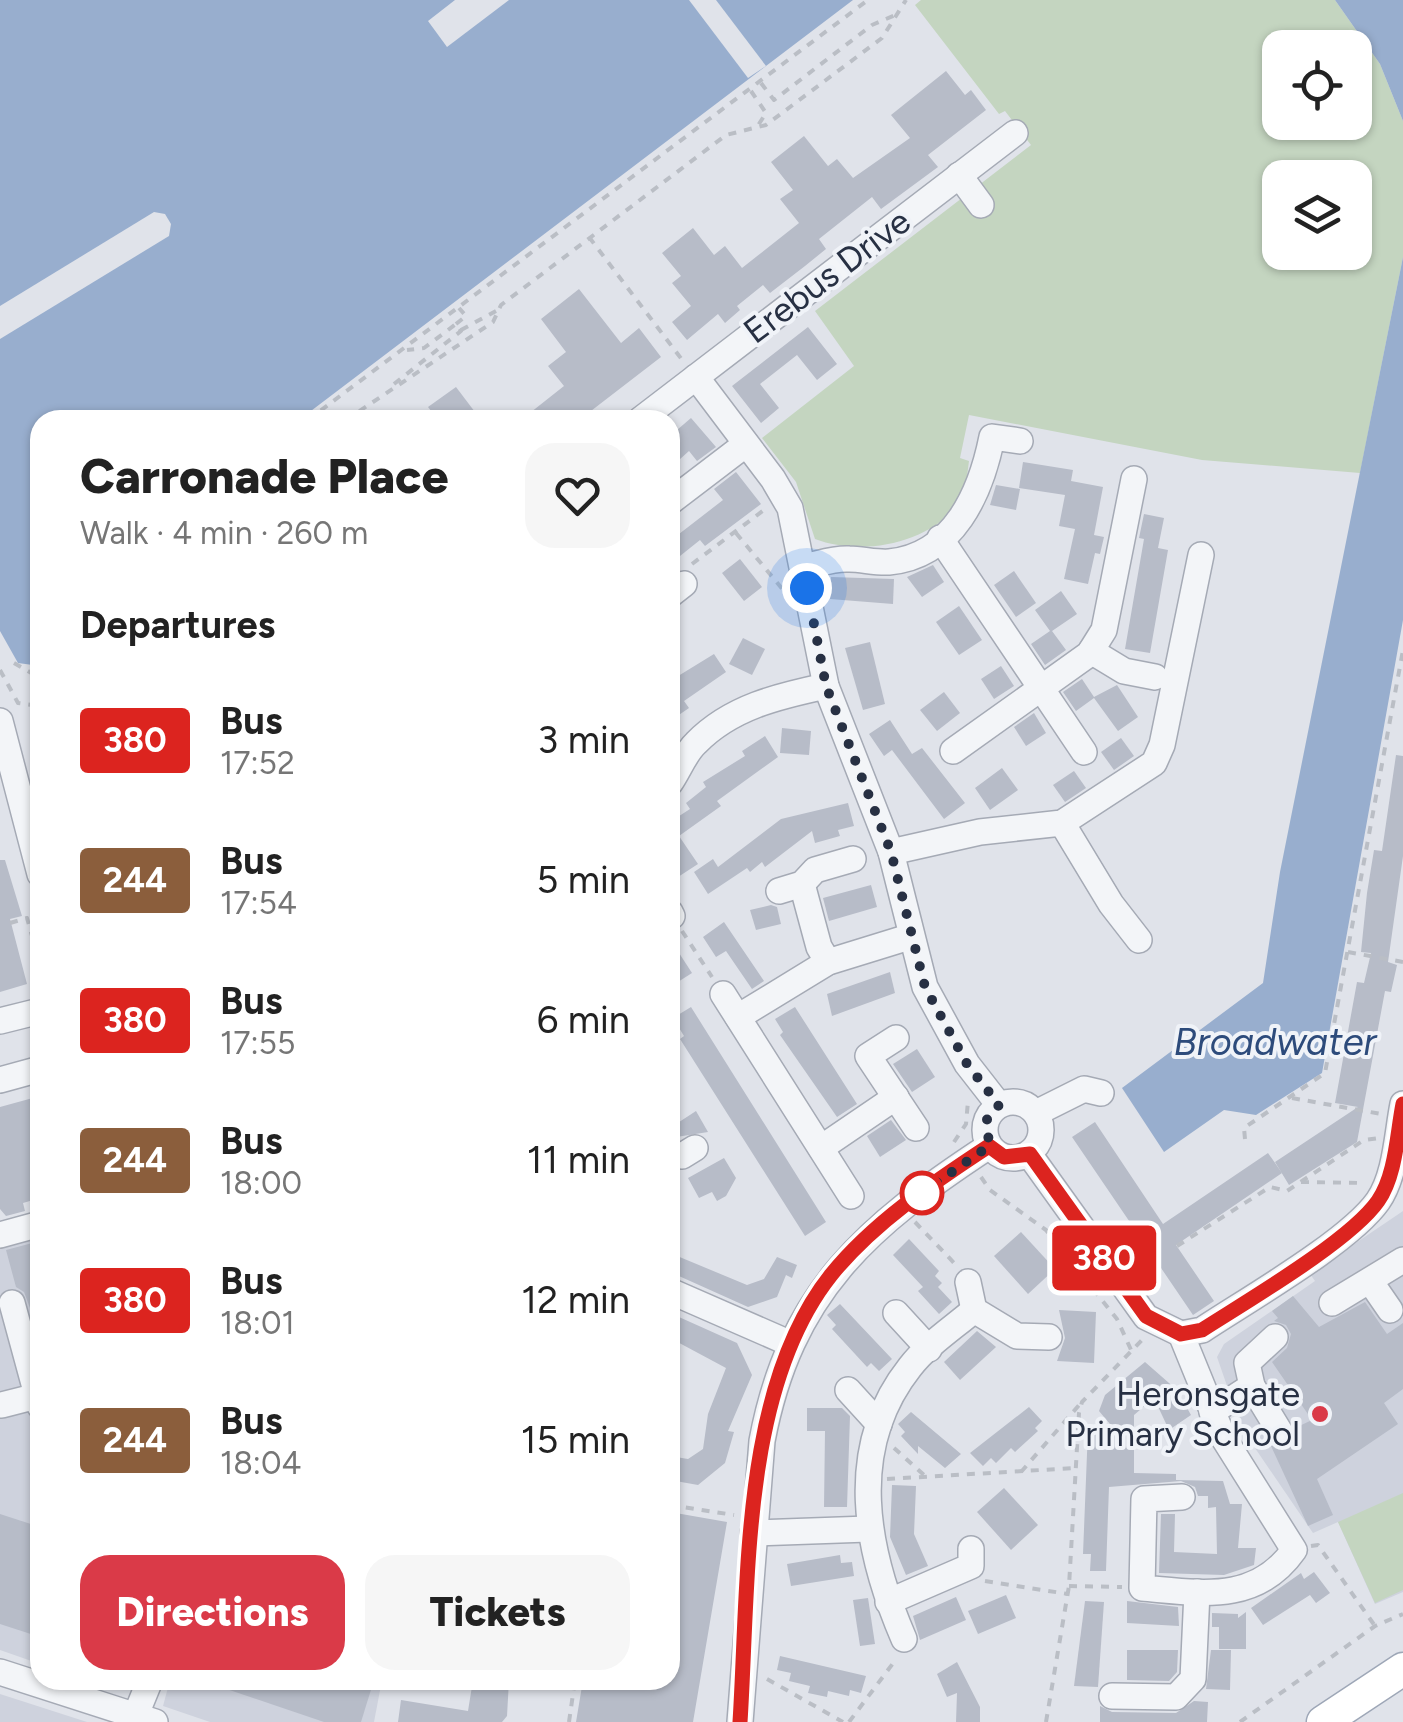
<!DOCTYPE html>
<meta charset="utf-8">
<style>
body{margin:0;font-family:Figtree,sans-serif;background:#f6f6f6;color:#222;height:100vh;display:flex;flex-direction:column;font-size:38px;white-space:nowrap}
*{box-sizing:border-box;margin:0}
p{font-size:32px;color:#767676}
.icon{flex:none;width:55px;height:55px;fill:none;stroke:currentColor;stroke-width:2;stroke-linecap:round;stroke-linejoin:round}
.map{position:relative;flex:1;overflow:hidden}
.drawer{position:absolute;left:30px;top:410px;width:650px;height:1280px;display:flex;flex-direction:column;background:#fff;border-radius:30px;box-shadow:0 2px 8px #0004}
.drawer>*{flex:none}
.badge{padding:0 20px;border-radius:8px;font-size:35px;line-height:65px}
.tools{position:absolute;left:1262px;top:30px;display:grid;gap:20px}
.tools a{display:grid;place-items:center;width:110px;height:110px;border-radius:20px;background:#fff;box-shadow:0 2px 8px #0004;font-size:50px}
.you{position:absolute;width:50px;height:50px;margin:-25px;border:8px solid #fff;border-radius:50%;background:#1a73e8;box-shadow:0 0 0 15px #1a73e833}
.map>.badge{position:absolute;translate:-50% -50%;box-shadow:0 0 0 5px #fff}
h2{padding:0 50px;font-size:38px;line-height:90px}
.round{display:grid;place-items:center;flex:none;width:105px;height:105px;border-radius:30px;background:#f6f6f6}
.headline{display:flex;align-items:center;justify-content:space-between;height:170px;padding:0 50px}
h1{font-size:48px;font-weight:800;line-height:75px}
.cta{display:flex;gap:20px;margin-top:auto;padding:20px 50px}
.cta a{flex:1;height:115px;border-radius:30px;background:#da3a48;color:#fff;font-size:40px;font-weight:800;line-height:115px;text-align:center}
.cta a+a{background:#f6f6f6;color:#222}
ul{padding:0;list-style:none}
li{display:flex;align-items:center;gap:30px;height:140px;padding:0 50px}
li div{flex:1}
li b{display:block;font-size:38px}
li em{font-style:normal}
li .badge{min-width:110px;font-weight:700;text-align:center}
.map>svg:first-child{display:block}
.built{fill:#ced2dd}
.green{fill:#c4d5c0;fill-rule:evenodd}
.water{fill:#98aece}
.pier{fill:#e0e3ea}
.building{fill:#b7bcc8}
.lines{fill:none;stroke-linecap:round;stroke-linejoin:round}
.minor-casing{stroke:#a5aab5;stroke-width:28}
.major-casing{stroke:#9ea7b7;stroke-width:35}
.path{stroke:#babec5;stroke-width:4;stroke-dasharray:8 8;stroke-linecap:butt}
.minor{stroke:#f3f5f8;stroke-width:25}
.major{stroke:#fff;stroke-width:32}
.line-casing{stroke:#fff;stroke-width:22}
.line{stroke:#dc241f;stroke-width:15}
.walk{stroke:#273043;stroke-width:10;stroke-dasharray:0 18}
.stop-dot{fill:#fff;stroke:#dc241f;stroke-width:5}
.poi-dot{fill:#da3a48;stroke:#f0f3f8;stroke-width:4}
.labels{text-anchor:middle;stroke-width:8;stroke-linejoin:round;paint-order:stroke}
.street-label{font-size:35px;fill:#273043;stroke:#f0f3f8}
.poi-label{font-size:35px;fill:#273043;stroke:#f0f3f8;text-anchor:end}
.water-label{font-size:38px;font-style:italic;fill:#2d4b7b;stroke:#f0f3f8}
</style>
<div class="map">
<svg width="1403" height="1722" viewBox="0 0 1403 1722">
<rect width="100%" height="100%" fill="#e0e3ea"/>
<g class="built">
<polygon points="1403,1211 1403,1592 1375,1604 1338,1522 1313,1533 1242,1429 1217,1357 1224,1344 1315,1281 1310,1274"/>
<polygon points="40,1234 40,1664 0,1650 0,1245"/>
<polygon points="170,1680 382,1680 374,1722 210,1722 163,1706"/>
<polygon points="0,1694 87,1722 0,1722"/>
</g>
<g class="green">
<path d="M921,0H1335L1380,64L1403,121V257L1360,473L1202,460L969,415L960,458L969,461C967,475 966,495 956,507C924,545 860,556 815,539L796,482L762,438L854,366L815,311L1031,145L1005,111L999,114L915,5ZM1280,48H1355V122H1280ZM1280,178H1355V252H1280Z"/>
<polygon points="1403,1493 1403,1590 1375,1603 1338,1522"/>
</g>
<g class="water">
<polygon points="0,0 853,0 299,420 40,420 40,666 18,663 0,631"/>
<polygon points="1335,0 1403,0 1403,121 1380,64"/>
<polygon points="1403,257 1403,620 1322,1073 1256,1115 1224,1110 1164,1152 1122,1088 1263,983 1280,872"/>
</g>
<g class="pier">
<polygon points="455,0 509,0 447,47 428,21"/>
<polygon points="689,0 716,0 766,66 748,78"/>
<polygon points="154,212 165,214 171,224 169,236 0,339 0,306"/>
</g>
<g class="building">
<polygon points="946,71 965,95 971,90 986,110 928,155 938,167 881,209 872,197 819,239 826,249 805,266 770,293 763,285 737,306 740,310 725,323 718,314 687,340 672,322 691,306 672,283 681,276 662,253 693,228 714,255 725,246 742,268 799,223 780,199 793,190 771,162 804,136 828,166 837,159 853,178 910,138 891,115"/>
<polygon points="579,289 621,343 639,328 661,357 587,414 591,420 521,420 564,386 548,366 566,352 541,319"/>
<polygon points="808,327 837,364 817,380 797,355 760,384 779,408 761,423 732,386"/>
<polygon points="456,387 481,420 438,420 428,407"/>
<polygon points="691,418 716,447 697,461 689,451 670,468 670,436"/>
<polygon points="1023,462 1073,470 1071,481 1103,487 1094,535 1104,537 1100,554 1095,553 1088,584 1064,579 1075,529 1059,526 1065,495 1019,488"/>
<polygon points="736,472 761,504 705,546 700,540 670,564 670,541 723,500 714,489"/>
<polygon points="996,485 1020,489 1016,510 990,505"/>
<polygon points="1144,514 1164,518 1158,548 1168,550 1150,653 1125,649 1144,539 1139,538"/>
<polygon points="740,559 762,587 744,601 722,573"/>
<polygon points="933,565 944,582 922,597 907,577"/>
<polygon points="1014,571 1036,603 1016,617 994,585"/>
<polygon points="831,577 894,579 893,604 830,599"/>
<polygon points="1061,591 1077,614 1052,631 1066,650 1045,665 1031,644 1050,631 1035,610"/>
<polygon points="959,606 982,640 959,655 936,622"/>
<polygon points="743,638 765,649 752,675 729,664"/>
<polygon points="870,642 885,704 863,710 845,648"/>
<polygon points="714,654 726,672 684,701 689,708 670,721 670,681"/>
<polygon points="1001,666 1014,686 994,699 981,679"/>
<polygon points="1082,679 1094,697 1117,685 1138,717 1118,731 1094,698 1076,711 1063,692"/>
<polygon points="944,692 960,713 937,731 920,710"/>
<polygon points="1034,713 1046,733 1026,746 1014,727"/>
<polygon points="890,720 912,754 922,748 965,803 944,819 892,750 884,756 869,734"/>
<polygon points="782,728 811,731 809,755 780,753"/>
<polygon points="765,736 778,757 717,801 721,806 679,836 698,864 678,877 670,865 670,822 690,809 686,803 706,787 703,782 745,756 742,751"/>
<polygon points="1121,738 1134,756 1114,770 1101,752"/>
<polygon points="1396,755 1403,756 1403,856 1388,962 1397,965 1391,992 1385,991 1357,1142 1289,1185 1275,1162 1358,1107 1335,1103 1357,982 1364,983 1371,953 1361,952 1367,893 1374,850 1382,851"/>
<polygon points="1002,768 1018,790 990,810 975,788"/>
<polygon points="1074,771 1086,788 1065,802 1053,785"/>
<polygon points="848,803 854,826 838,830 840,836 815,843 812,831 765,867 762,862 750,872 747,868 708,894 694,872 713,859 718,867 781,819"/>
<polygon points="0,860 5,860 22,916 10,919 27,984 0,992"/>
<polygon points="871,885 877,907 829,921 823,898"/>
<polygon points="771,905 777,907 781,924 756,930 750,910"/>
<polygon points="724,922 764,981 752,989 726,951 716,957 703,937"/>
<polygon points="670,939 692,973 670,987"/>
<polygon points="890,972 895,993 832,1016 827,994"/>
<polygon points="691,1007 826,1222 805,1236 680,1039 684,1036 673,1018"/>
<polygon points="795,1007 857,1104 837,1117 780,1035 783,1032 775,1019"/>
<polygon points="917,1049 935,1077 912,1092 893,1064"/>
<polygon points="40,1096 40,1198 23,1203 25,1211 6,1216 0,1209 0,1107"/>
<polygon points="696,1111 708,1132 670,1138 670,1128"/>
<polygon points="891,1120 906,1140 880,1157 867,1136"/>
<polygon points="1095,1122 1163,1224 1268,1153 1282,1173 1176,1245 1214,1301 1193,1315 1072,1137"/>
<polygon points="724,1158 736,1178 726,1196 717,1201 712,1192 699,1198 688,1178"/>
<polygon points="1021,1232 1055,1269 1028,1294 994,1256"/>
<polygon points="909,1239 939,1271 935,1276 942,1283 938,1287 952,1302 939,1314 918,1291 923,1287 893,1255"/>
<polygon points="40,1241 40,1306 30,1308 24,1292 16,1287 6,1250"/>
<polygon points="670,1253 747,1285 764,1279 777,1257 797,1265 792,1278 786,1275 777,1297 748,1307 670,1272"/>
<polygon points="1293,1296 1319,1327 1365,1302 1387,1334 1403,1323 1403,1389 1384,1403 1398,1424 1317,1479 1333,1515 1308,1526 1271,1446 1289,1445 1295,1428 1312,1420 1272,1362 1287,1348 1291,1334 1286,1325 1274,1321 1278,1318 1272,1311"/>
<polygon points="840,1304 892,1359 879,1371 871,1363 867,1367 832,1329 836,1325 827,1315"/>
<polygon points="1059,1310 1096,1312 1094,1363 1057,1361 1065,1338"/>
<polygon points="670,1313 737,1343 752,1375 728,1431 734,1432 725,1463 698,1485 670,1480 670,1456 688,1459 703,1449 708,1414 726,1368 670,1338"/>
<polygon points="977,1331 996,1347 960,1380 944,1362"/>
<polygon points="1145,1362 1177,1390 1191,1415 1169,1430 1154,1398 1134,1415 1134,1473 1176,1474 1176,1480 1223,1481 1230,1504 1242,1504 1238,1548 1256,1548 1254,1565 1224,1575 1159,1573 1161,1514 1175,1514 1174,1552 1217,1554 1216,1507 1208,1508 1208,1496 1198,1496 1195,1487 1181,1481 1109,1487 1106,1571 1090,1571 1091,1554 1083,1554 1088,1429 1115,1430 1099,1411 1105,1395"/>
<polygon points="1029,1407 1042,1421 1035,1428 1038,1431 1015,1452 1011,1448 996,1463 991,1458 983,1466 970,1453"/>
<polygon points="807,1408 842,1408 850,1416 847,1507 824,1507 825,1431 807,1431"/>
<polygon points="911,1412 961,1454 945,1468 918,1446 918,1454 901,1436 905,1432 898,1424"/>
<polygon points="892,1485 916,1486 914,1534 928,1566 906,1575 890,1537"/>
<polygon points="1004,1488 1038,1525 1011,1550 977,1512"/>
<polygon points="670,1512 727,1522 693,1722 576,1722 583,1680 670,1680 670,1589 675,1559 670,1558"/>
<polygon points="0,1514 40,1527 40,1637 0,1624"/>
<polygon points="840,1555 841,1563 852,1562 854,1576 791,1586 787,1564"/>
<polygon points="1314,1572 1330,1593 1316,1603 1310,1595 1263,1625 1251,1608 1301,1573 1304,1579"/>
<polygon points="1006,1595 1016,1618 978,1634 968,1611"/>
<polygon points="956,1597 966,1620 920,1640 913,1616"/>
<polygon points="868,1598 875,1644 860,1646 853,1600"/>
<polygon points="1085,1601 1104,1602 1098,1687 1074,1686"/>
<polygon points="1127,1601 1178,1607 1179,1626 1127,1623"/>
<polygon points="1246,1612 1246,1649 1219,1649 1219,1627 1212,1627 1212,1613 1238,1614 1238,1618"/>
<polygon points="1127,1650 1178,1650 1177,1672 1169,1681 1127,1680"/>
<polygon points="1211,1650 1231,1650 1230,1690 1206,1689"/>
<polygon points="780,1656 866,1676 861,1693 850,1690 849,1696 828,1691 827,1697 808,1693 810,1686 789,1681 791,1673 777,1670"/>
<polygon points="957,1662 980,1707 980,1722 956,1722 957,1693 947,1697 937,1674"/>
<polygon points="200,1680 374,1680 361,1722 324,1722"/>
<polygon points="473,1680 509,1680 507,1716 502,1722 398,1722 401,1700 468,1711"/>
<polygon points="1194,1701 1208,1702 1207,1722 1100,1722 1100,1706 1112,1712 1176,1713"/>
</g>
<g class="lines">
<g class="minor-casing">
<g id="minor">
<polyline points="959,175 981,205"/>
<polyline points="696,377 773,479 790,508 826,686 891,852 925,987 967,1064 999,1105"/>
<polyline points="640,420 1015,133"/>
<polyline points="670,502 746,444"/>
<polyline points="940,538 1084,752"/>
<path d="M803,567C819,564 833,558 849,559C862,559 876,563 889,562C954,556 981,492 992,437L1020,441"/>
<polyline points="670,595 684,584"/>
<polyline points="1091,651 1124,671 1155,677"/>
<polyline points="0,721 40,874"/>
<polyline points="953,751 1089,654 1104,630 1134,479"/>
<path d="M670,783C679,770 685,753 696,743C731,707 779,696 826,686"/>
<polyline points="1062,823 1111,904 1139,940"/>
<polyline points="891,852 980,832 1062,823 1154,763 1162,745 1201,555"/>
<polyline points="802,884 819,947 828,962"/>
<polyline points="779,891 802,884 815,870 853,859"/>
<polyline points="670,912 672,916"/>
<polyline points="723,994 851,1196"/>
<polyline points="738,1017 828,962 909,937"/>
<polyline points="0,1021 40,1011"/>
<polyline points="896,1038 868,1056 916,1128"/>
<polyline points="0,1080 40,1069"/>
<circle cx="1013" cy="1130" r="28"/>
<polyline points="1036,1113 1084,1089 1101,1093"/>
<polyline points="821,1148 896,1097"/>
<polyline points="670,1154 682,1156 695,1148"/>
<polyline points="1029,1154 1146,1317 1181,1334"/>
<polyline points="0,1235 40,1224"/>
<polyline points="1370,1281 1390,1310"/>
<polyline points="968,1282 974,1310 1017,1336 1049,1337"/>
<polyline points="670,1291 789,1343"/>
<polyline points="12,1303 40,1406"/>
<polyline points="1332,1303 1403,1260"/>
<polyline points="896,1313 929,1349"/>
<path d="M1181,1334L1223,1437L1294,1550C1256,1604 1201,1593 1142,1588L1144,1499L1182,1497"/>
<path d="M1181,1334L1202,1330C1247,1300 1349,1242 1378,1201C1396,1175 1397,1134 1403,1104"/>
<polyline points="1275,1337 1247,1363 1252,1386 1280,1432"/>
<polyline points="848,1390 879,1424"/>
<polyline points="2,1405 37,1396"/>
<polyline points="1212,1412 1252,1386"/>
<polyline points="753,1533 868,1529"/>
<polyline points="888,1602 971,1566 971,1549"/>
<path d="M904,1639C866,1551 845,1449 910,1367C927,1345 953,1328 974,1310"/>
<polyline points="0,1672 155,1722"/>
<polyline points="1112,1696 1176,1697 1193,1679 1197,1592"/>
<polyline points="133,1722 150,1680"/>
<path d="M740,1722L762,1441C790,1292 867,1226 989,1146"/>
</g>
</g>
<g class="major-casing">
<polyline id="major" points="1323,1722 1403,1669"/>
</g>
<g class="path">
<polyline points="761,83 774,100 872,25 900,13"/>
<polyline points="751,91 766,113 757,127"/>
<polyline points="589,237 683,361"/>
<polyline points="456,324 466,316 459,308"/>
<polyline points="461,330 496,311"/>
<polyline points="394,384 461,331 456,324 424,348 407,350"/>
<polyline points="308,420 868,0"/>
<polyline points="346,420 493,322 501,305 726,135 766,125 882,38 906,0"/>
<polyline points="736,533 784,591"/>
<polyline points="692,564 768,507"/>
<polyline points="14,663 40,678"/>
<polyline points="0,670 18,703 40,706"/>
<polyline points="10,923 27,918 34,943 40,942"/>
<polyline points="682,931 712,977"/>
<polyline points="1348,952 1403,962"/>
<polyline points="1292,1098 1381,1114"/>
<polyline points="1245,1139 1244,1128 1325,1073 1403,650"/>
<polyline points="954,1142 966,1124 968,1101"/>
<polyline points="981,1177 990,1190 1046,1230 1117,1319 1132,1352"/>
<polyline points="1301,1182 1365,1183"/>
<polyline points="915,1222 957,1266"/>
<polyline points="1177,1246 1270,1187 1287,1191 1364,1140 1379,1138"/>
<polyline points="1138,1271 1154,1261"/>
<polyline points="894,1448 924,1475"/>
<polyline points="1021,1472 1080,1404"/>
<polyline points="887,1479 1075,1468"/>
<polyline points="670,1505 734,1515"/>
<polyline points="1311,1546 1318,1545 1375,1626"/>
<polyline points="985,1581 1068,1594"/>
<polyline points="1069,1586 1122,1587"/>
<polyline points="767,1679 843,1722"/>
<polyline points="569,1722 575,1680"/>
<polyline points="849,1722 897,1658"/>
<polyline points="1046,1722 1069,1586 1079,1413 1082,1402 1143,1339"/>
<polyline points="1240,1722 1375,1626 1403,1614"/>
</g>
<use href="#minor" class="minor"/>
<use href="#major" class="major"/>
</g>
<g class="lines">
<g class="line-casing">
<path id="line" d="M740,1722C749,1582 741,1388 831,1275C873,1223 934,1182 989,1146L1004,1157L1030,1154L1146,1316L1181,1334L1202,1330C1247,1301 1350,1241 1378,1201C1396,1175 1397,1134 1403,1104"/>
</g>
<use href="#line" class="line"/>
<polyline class="walk" points="807,588 826,686 891,852 925,987 967,1064 999,1105 987,1119 989,1146 922,1193"/>
</g>
<circle class="stop-dot" cx="922" cy="1193" r="20"/>
<circle class="poi-dot" cx="1320" cy="1414" r="10"/>
<g class="labels">
<g class="street-label">
<text transform="translate(827 276) rotate(-37)" y="12">Erebus Drive</text>
</g>
<g class="poi-label">
<text x="1300" y="1406">Heronsgate<tspan x="1300" dy="40">Primary School</tspan></text>
</g>
<g class="water-label">
<text x="1275" y="1055">Broadwater</text>
</g>
</g>
</svg>
<div class="tools">
<a><svg class="icon" aria-label="locate" viewBox="0 0 24 24"><circle cx="12" cy="12" r="6"/><path d="M12 2v4M12 18v4M2 12h4M18 12h4"/></svg></a>
<a><svg class="icon" aria-label="layers" viewBox="0 0 24 24"><path d="M12 4l9 5-9 5-9-5zM3 14l9 5 9-5"/></svg></a>
</div>
<div class="you" style="left:807px;top:588px"></div>
<b class="badge" style="left:1104px;top:1258px;background:#dc241f;color:#fff">380</b>
<section class="drawer">
<div class="headline"><div><h1>Carronade Place</h1><p>Walk · 4 min · 260 m</p></div><a class="round"><svg class="icon" aria-label="heart" viewBox="0 0 24 24"><path d="M12 20l-8-8c-3-5 5-10 8-4 3-6 11-1 8 4z"/></svg></a></div>
<h2>Departures</h2>
<ul>
<li><span class="badge" style="background:#dc241f;color:#fff">380</span><div><b>Bus</b><p>17:52</p></div><em>3 min</em></li>
<li><span class="badge" style="background:#8b5e3c;color:#fff">244</span><div><b>Bus</b><p>17:54</p></div><em>5 min</em></li>
<li><span class="badge" style="background:#dc241f;color:#fff">380</span><div><b>Bus</b><p>17:55</p></div><em>6 min</em></li>
<li><span class="badge" style="background:#8b5e3c;color:#fff">244</span><div><b>Bus</b><p>18:00</p></div><em>11 min</em></li>
<li><span class="badge" style="background:#dc241f;color:#fff">380</span><div><b>Bus</b><p>18:01</p></div><em>12 min</em></li>
<li><span class="badge" style="background:#8b5e3c;color:#fff">244</span><div><b>Bus</b><p>18:04</p></div><em>15 min</em></li>
</ul>
<div class="cta"><a>Directions</a><a>Tickets</a></div>
</section>
</div>
